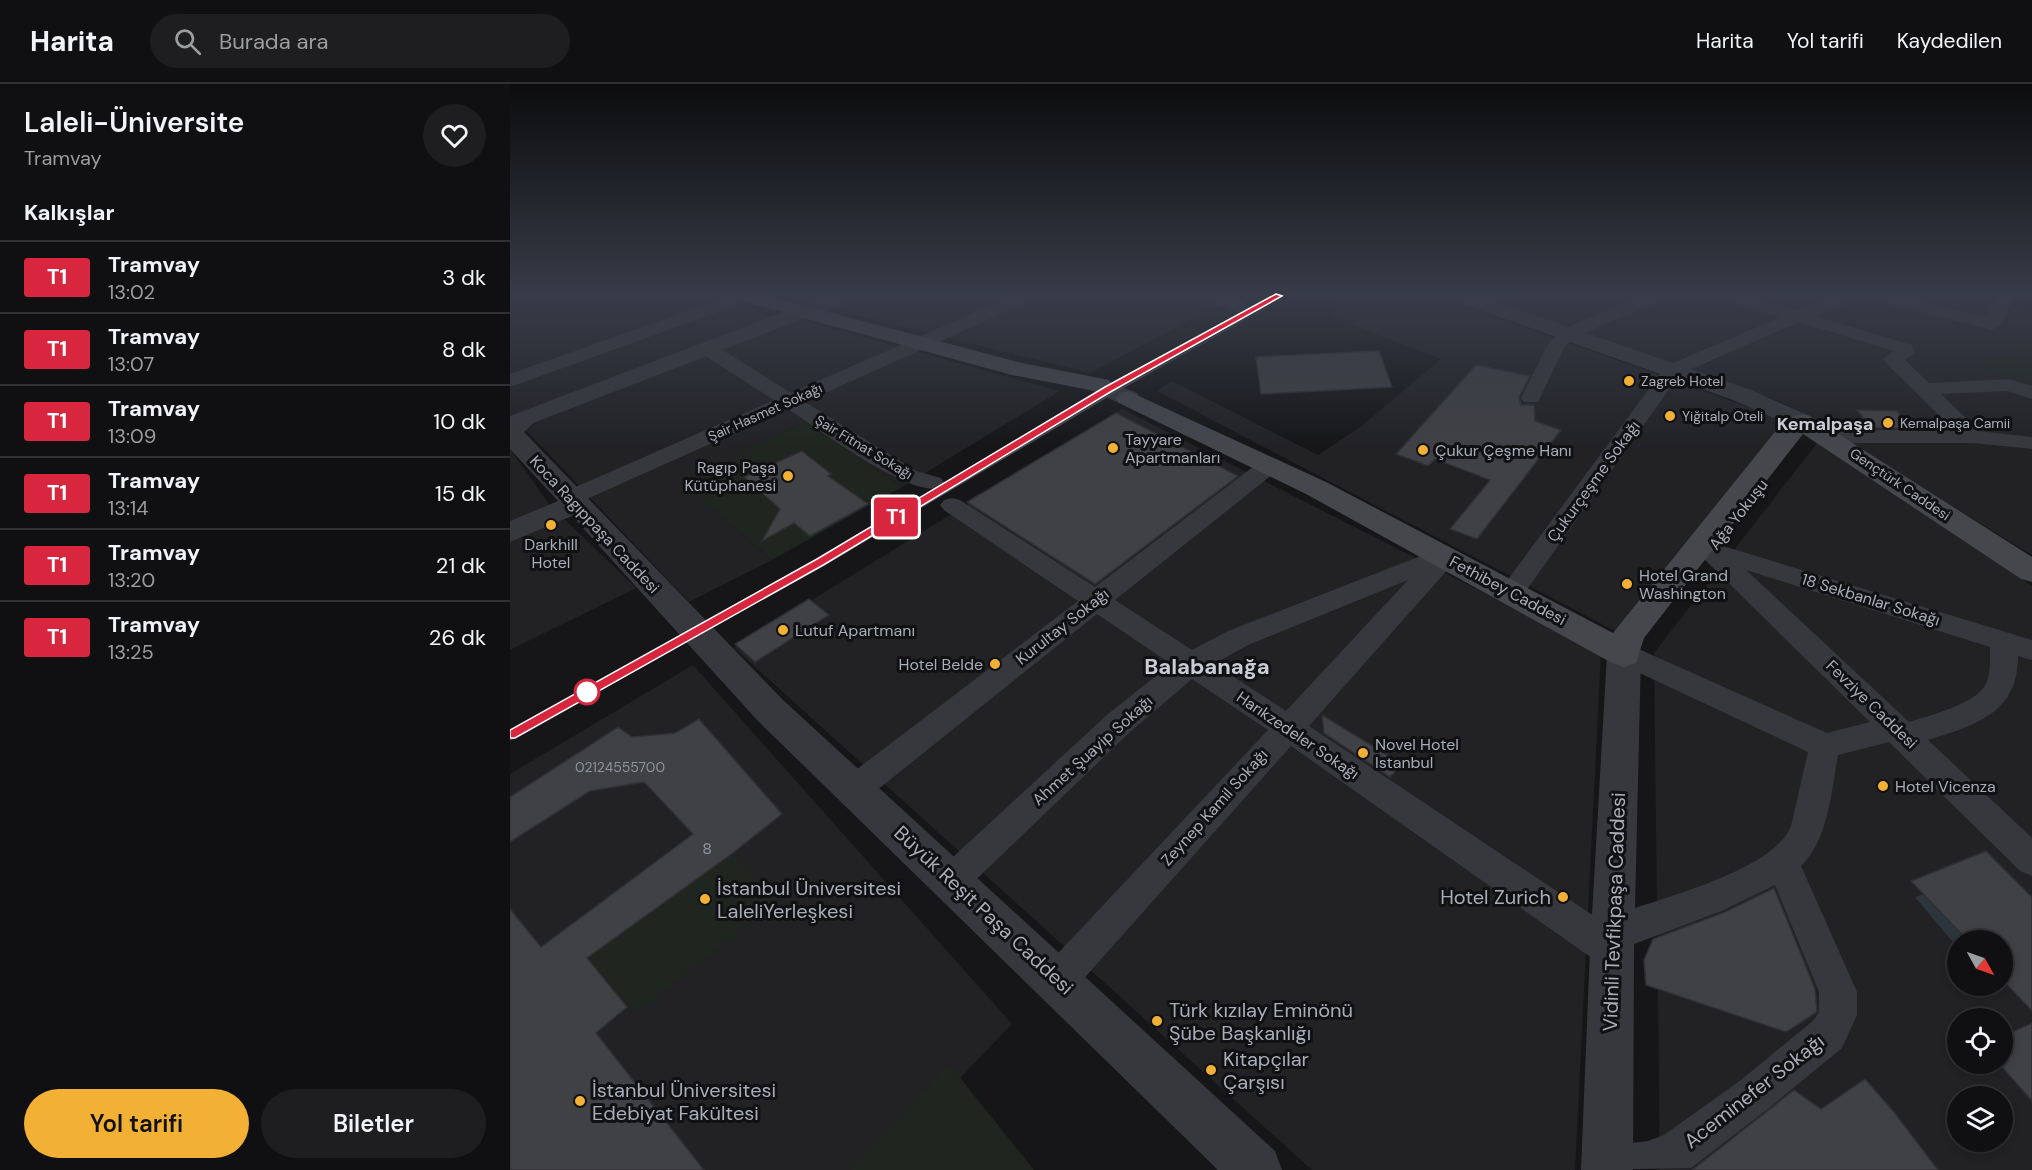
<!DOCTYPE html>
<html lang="tr">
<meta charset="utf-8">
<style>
body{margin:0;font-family:"DM Sans",sans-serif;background:#1e1e20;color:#f1f3f6;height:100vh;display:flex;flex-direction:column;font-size:22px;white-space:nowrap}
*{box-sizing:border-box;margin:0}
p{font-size:20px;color:#9c9d9f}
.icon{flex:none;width:33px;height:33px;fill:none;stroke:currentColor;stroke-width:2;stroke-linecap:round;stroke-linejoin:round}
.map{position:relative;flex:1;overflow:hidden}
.details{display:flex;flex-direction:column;background:#101012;width:510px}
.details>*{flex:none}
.badge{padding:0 12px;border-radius:4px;font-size:21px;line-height:39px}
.needle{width:39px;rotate:130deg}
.buttons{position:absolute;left:1437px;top:846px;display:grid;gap:12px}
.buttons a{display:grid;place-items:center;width:66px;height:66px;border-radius:50%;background:#101012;box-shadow:0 3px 9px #0003,0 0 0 2px #303032;font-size:30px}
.map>.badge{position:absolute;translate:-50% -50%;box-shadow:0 0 0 3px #fff}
h2{padding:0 24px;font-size:22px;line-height:54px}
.round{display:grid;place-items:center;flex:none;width:63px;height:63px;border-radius:32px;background:#1e1e20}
.summary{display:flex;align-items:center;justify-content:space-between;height:102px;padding:0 24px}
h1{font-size:28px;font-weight:600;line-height:45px}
.button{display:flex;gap:12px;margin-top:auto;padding:12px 24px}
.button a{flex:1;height:69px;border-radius:36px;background:#f2b134;color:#111;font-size:24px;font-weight:600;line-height:69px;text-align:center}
.button a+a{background:#1e1e20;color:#f1f3f6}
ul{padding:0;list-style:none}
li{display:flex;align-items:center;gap:18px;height:72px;padding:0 24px;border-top:2px solid #303032}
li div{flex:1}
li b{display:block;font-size:22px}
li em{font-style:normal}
li .badge{min-width:66px;font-weight:700;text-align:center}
header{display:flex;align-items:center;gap:36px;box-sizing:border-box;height:84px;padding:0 30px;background:#101012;border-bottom:2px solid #303032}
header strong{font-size:28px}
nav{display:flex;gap:33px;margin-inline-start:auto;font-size:21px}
.search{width:420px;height:54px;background:#1e1e20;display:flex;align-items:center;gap:15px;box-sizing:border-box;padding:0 21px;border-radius:33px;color:#9c9d9f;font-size:22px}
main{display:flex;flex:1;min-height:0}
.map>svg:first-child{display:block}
.built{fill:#222225;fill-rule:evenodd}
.green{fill:#1e261f}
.water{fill:#2c353c}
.building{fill:#404145;stroke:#303034;stroke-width:1.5}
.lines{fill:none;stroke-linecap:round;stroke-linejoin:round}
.minor{fill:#37383d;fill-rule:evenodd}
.tertiary{fill:#37383d;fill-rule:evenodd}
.secondary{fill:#45474d;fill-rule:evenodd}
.tram{stroke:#4a4c52;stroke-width:1.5}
.line{fill:#d7263d;stroke:#fff;stroke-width:1.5}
.poi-dot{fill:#f2b134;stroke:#111113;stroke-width:2}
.stop-dot{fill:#fff;stroke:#d7263d;stroke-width:3}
.labels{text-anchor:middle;stroke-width:6;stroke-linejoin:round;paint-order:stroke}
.far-poi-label{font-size:14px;fill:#a8adb8;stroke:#111113;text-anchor:start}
.far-street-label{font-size:14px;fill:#a8adb8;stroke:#111113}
.number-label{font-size:14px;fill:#8e929b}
.poi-label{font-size:16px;fill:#a8adb8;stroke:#111113;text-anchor:start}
.street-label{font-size:16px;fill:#a8adb8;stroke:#111113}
.near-number-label{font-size:16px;fill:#8e929b}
.far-district-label{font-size:18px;font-weight:bold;fill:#c9ccd4;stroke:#111113}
.near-poi-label{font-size:20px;fill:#a8adb8;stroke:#111113;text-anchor:start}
.near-street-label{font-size:20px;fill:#a8adb8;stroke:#111113}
.district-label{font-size:22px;font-weight:bold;fill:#c9ccd4;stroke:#111113}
</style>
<header>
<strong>Harita</strong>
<div class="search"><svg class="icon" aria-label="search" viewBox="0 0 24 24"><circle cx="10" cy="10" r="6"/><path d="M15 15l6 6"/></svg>Burada ara</div>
<nav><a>Harita</a><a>Yol tarifi</a><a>Kaydedilen</a></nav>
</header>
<main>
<section class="details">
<div class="summary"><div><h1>Laleli-Üniversite</h1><p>Tramvay</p></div><a class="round"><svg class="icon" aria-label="heart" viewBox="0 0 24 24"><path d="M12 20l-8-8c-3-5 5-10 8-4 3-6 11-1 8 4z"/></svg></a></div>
<h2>Kalkışlar</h2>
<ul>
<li><span class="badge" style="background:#d7263d;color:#fff">T1</span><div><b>Tramvay</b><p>13:02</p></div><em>3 dk</em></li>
<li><span class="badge" style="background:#d7263d;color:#fff">T1</span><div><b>Tramvay</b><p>13:07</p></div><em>8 dk</em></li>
<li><span class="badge" style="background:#d7263d;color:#fff">T1</span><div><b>Tramvay</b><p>13:09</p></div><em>10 dk</em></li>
<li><span class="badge" style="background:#d7263d;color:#fff">T1</span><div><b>Tramvay</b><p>13:14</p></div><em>15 dk</em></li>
<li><span class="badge" style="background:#d7263d;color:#fff">T1</span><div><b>Tramvay</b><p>13:20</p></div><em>21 dk</em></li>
<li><span class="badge" style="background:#d7263d;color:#fff">T1</span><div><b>Tramvay</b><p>13:25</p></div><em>26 dk</em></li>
</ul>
<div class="button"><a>Yol tarifi</a><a>Biletler</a></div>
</section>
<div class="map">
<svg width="1522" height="1086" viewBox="0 0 1522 1086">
<rect width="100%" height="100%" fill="#161618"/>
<g class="built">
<polygon points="0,212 194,212 266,234 0,334"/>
<polygon points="348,212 726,212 580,289 316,224"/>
<polygon points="831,212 926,212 1278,337 1107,548 647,307 662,297 808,371 849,344 931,275 819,232 834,222 826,219 835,214"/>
<polygon points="970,212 1460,212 1522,228 1522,471 1272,318"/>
<polygon points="287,235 550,307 392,403 296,338 230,367 237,373 175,399 262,476 179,518 11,341"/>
<polygon points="612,325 1091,568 1065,1086 802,1086 224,564"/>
<path d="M1307,359L1522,502V1086H1150L1144,569ZM1448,856H1492V902H1448ZM1448,934H1492V980H1448ZM1448,1012H1492V1058H1448Z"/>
<polygon points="0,365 41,423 0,440"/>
<polygon points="51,432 126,504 0,566 0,453"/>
<polygon points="183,581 502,940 362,1086 0,1086 0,690"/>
</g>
<g class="green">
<polygon points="1522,264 1522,305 1470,282 1467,278"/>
<polygon points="296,338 392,403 262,476 174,399 236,373 229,367"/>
<polygon points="223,769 266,818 126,929 79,874"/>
<polygon points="439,980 524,1086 340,1086"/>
</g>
<polygon class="water" points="1427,806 1471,855 1448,856 1447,863 1405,813"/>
<g class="building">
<polygon points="869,267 882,303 751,310 746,273"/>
<polygon points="966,281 1020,292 1009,313 1011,321 1024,321 1025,337 1051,346 967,455 940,445 980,396 925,375 918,382 886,370"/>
<polygon points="1347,326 1387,327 1402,344 1362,344"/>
<polygon points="606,329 728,392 585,500 457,418"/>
<polygon points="292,367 321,390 318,392 358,420 300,452 284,439 252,457 270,425 234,393"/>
<polygon points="299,515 319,531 245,578 225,560"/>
<polygon points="812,631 892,680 880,693 814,649"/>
<polygon points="189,635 272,730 223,769 77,874 117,923 86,949 194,1086 0,1086 0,825 31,863 183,750 134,698 80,707 0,758 0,713 108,643 122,653 165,649"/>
<polygon points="1476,767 1522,813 1522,927 1492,895 1492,856 1457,856 1401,797"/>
<polygon points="1264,804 1305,905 1307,928 1276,948 1136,901 1134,876 1143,855 1215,828"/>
<polygon points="1522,939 1522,1017 1492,983 1492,953"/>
<polygon points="1355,995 1384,1028 1428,1086 1182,1086 1284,1006 1311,1025"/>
</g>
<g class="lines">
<g class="minor">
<polygon points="220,212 245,212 242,216 0,303 0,290"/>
<path d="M502,212H525L522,216L295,318L406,387L431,394L434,399L431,404C397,413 309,345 278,325L68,419L60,421L52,419L48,414L52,409L264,316L189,268L187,264L189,260H203L281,309Z"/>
<path d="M692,212C708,211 731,212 742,225L733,230L695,216Z"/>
<polygon points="978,212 998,212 982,225 970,225 967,221"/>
<polygon points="1131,212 1154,212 1151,216 1065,253 1055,262 1028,318 1014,318 1011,314 1038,260 1053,245"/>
<polygon points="1211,212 1237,212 1287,226 1321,212 1343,212 1341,216 1305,232 1402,261 1404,269 1395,276 1419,299 1499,295 1522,302 1522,315 1497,307 1431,310 1469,347 1522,353 1522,365 1463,359 1314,359 1311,354 1314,349 1340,346 1444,346 1376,279 1373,275 1384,267 1289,238 1170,290 1011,514 1002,517 993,514 989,508 993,502 1156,282 1271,233 1213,216"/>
<polygon points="1360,212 1389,212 1476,234 1487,212 1504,212 1491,241 1482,246 1363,216"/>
<path d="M760,374L768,376L771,381L768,386L605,516L682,566L718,547L926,466L935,464L944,466L947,472L939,484L799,642L1090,836C1135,818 1262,790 1281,742L1298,668L1104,577L1100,570L1104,563L1114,560L1124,563L1317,649L1360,638L1191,472L1188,466L1191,460L1200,458L1522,556V576L1508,572C1508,630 1465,641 1418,656L1522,754V792L1510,787L1379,658L1328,671C1321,708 1319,754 1291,782L1347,908V931L1332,964L1259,1024L1181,1084L1077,1086L1076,1083L1082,1068L1097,1062L1138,1057L1154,1051L1231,996L1304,936L1309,928V908L1265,801L1214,826L1119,862L1120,866L1115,879L1102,884L1089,879L781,662L561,909L548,915L535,909L529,896L535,883L758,646L682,595L620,648L454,807L442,812L430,807L425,796L430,785L598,630L661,580L587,530L356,715L345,719L334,715L329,705L334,695L568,517L434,426L430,421L434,416L442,414L450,416L585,503L752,376ZM1236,486L1480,563C1480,574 1481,586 1477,597C1470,620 1419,631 1399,638ZM898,496L776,627L704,580L738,561Z"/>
</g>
<g class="tertiary">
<polygon points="316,212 346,212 342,216 23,339 14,348 273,616 765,1067 772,1086 708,1086 247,636 62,432 0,458 0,437 48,417 0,365 0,332"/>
<polygon points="938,212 969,212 1241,306 1300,332 1304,337 1300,342 1291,345 1282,342 1223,316 942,216"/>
<polygon points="590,294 627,309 630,314 627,319 618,321 609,319 581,306 578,301 581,296"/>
<polygon points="1114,557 1126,561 1131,570 1124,866 1123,1086 1071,1086 1080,866 1097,570 1102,561"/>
</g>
<g class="secondary">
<polygon points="225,212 258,212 512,279 599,296 602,301 599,306 590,308 502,291 228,216"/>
<path d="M618,307L816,398L1103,549L1264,349C1275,338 1283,327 1300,332L1522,473V498L1511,495L1293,350L1134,554L1126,579L1114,583L1102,579L796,410L609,319L606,314L609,309Z"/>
</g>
<polyline class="tram" points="0,656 314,481 605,308 777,212"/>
</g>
<linearGradient id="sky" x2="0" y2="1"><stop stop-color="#0c0c0d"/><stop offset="0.58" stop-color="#363c48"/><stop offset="1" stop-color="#363c48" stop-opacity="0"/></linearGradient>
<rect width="1522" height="364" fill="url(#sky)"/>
<polygon class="line" points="766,210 772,212 602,307 315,480 5,654 0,654 0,646 307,475 595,303"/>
<g class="poi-dot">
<circle cx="1119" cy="297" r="6"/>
<circle cx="1160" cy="332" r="6"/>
<circle cx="1378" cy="339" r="6"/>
<circle cx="603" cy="364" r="6"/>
<circle cx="913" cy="366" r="6"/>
<circle cx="278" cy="392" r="6"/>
<circle cx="41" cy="441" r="6"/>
<circle cx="1117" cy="500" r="6"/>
<circle cx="273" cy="546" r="6"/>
<circle cx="485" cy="580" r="6"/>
<circle cx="853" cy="669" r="6"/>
<circle cx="1373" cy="702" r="6"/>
<circle cx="1053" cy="813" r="6"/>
<circle cx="195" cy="815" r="6"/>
<circle cx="647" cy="937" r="6"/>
<circle cx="701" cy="986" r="6"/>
<circle cx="70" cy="1017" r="6"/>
</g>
<circle class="stop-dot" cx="77" cy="608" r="12"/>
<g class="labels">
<g class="far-poi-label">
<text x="1131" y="302">Zagreb Hotel</text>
<text x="1172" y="337">Yiğitalp Oteli</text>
<text x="1390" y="344">Kemalpaşa Camii</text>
</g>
<g class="far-street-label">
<text transform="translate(255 328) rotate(-24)" y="5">Şair Hasmet Sokağı</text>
<text transform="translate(354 363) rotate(31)" y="5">Şair Fitnat Sokağı</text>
<text transform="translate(1390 400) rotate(34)" y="5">Gençtürk Caddesi</text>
</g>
<g class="number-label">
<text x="110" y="688">02124555700</text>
</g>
<g class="poi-label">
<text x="615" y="361">Tayyare<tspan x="615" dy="18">Apartmanları</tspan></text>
<text x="925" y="372">Çukur Çeşme Hanı</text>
<text x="266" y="389" text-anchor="end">Ragıp Paşa<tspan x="266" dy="18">Kütüphanesi</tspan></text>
<text x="41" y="466" text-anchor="middle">Darkhill<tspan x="41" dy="18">Hotel</tspan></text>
<text x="1129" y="497">Hotel Grand<tspan x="1129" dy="18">Washington</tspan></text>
<text x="285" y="552">Lutuf Apartmanı</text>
<text x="473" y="586" text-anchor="end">Hotel Belde</text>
<text x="865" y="666">Novel Hotel<tspan x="865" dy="18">Istanbul</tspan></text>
<text x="1385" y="708">Hotel Vicenza</text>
</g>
<g class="street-label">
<text transform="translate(1083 397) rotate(-54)" y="6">Çukurçeşme Sokağı</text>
<text transform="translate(1228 430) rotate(-52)" y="6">Ağa Yokuşu</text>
<text transform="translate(85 440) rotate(47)" y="6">Koca Ragıppaşa Caddesi</text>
<text transform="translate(998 506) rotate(28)" y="6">Fethibey Caddesi</text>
<text transform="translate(1361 515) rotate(17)" y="6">18 Sekbanlar Sokağı</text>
<text transform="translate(552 542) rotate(-38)" y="6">Kurultay Sokağı</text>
<text transform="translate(1362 620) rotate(44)" y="6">Fevziye Caddesi</text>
<text transform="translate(788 651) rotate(34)" y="6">Harıkzedeler Sokağı</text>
<text transform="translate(582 666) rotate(-42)" y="6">Ahmet Şuayip Sokağı</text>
<text transform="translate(704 723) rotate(-48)" y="6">Zeynep Kamil Sokağı</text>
</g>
<g class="near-number-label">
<text x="197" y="770">8</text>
</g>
<g class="far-district-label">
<text x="1315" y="346">Kemalpaşa</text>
</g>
<g class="near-poi-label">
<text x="207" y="811">İstanbul Üniversitesi<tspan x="207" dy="23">LaleliYerleşkesi</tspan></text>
<text x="1041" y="820" text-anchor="end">Hotel Zurich</text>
<text x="659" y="933">Türk kızılay Eminönü<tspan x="659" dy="23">Şübe Başkanlığı</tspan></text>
<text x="713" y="982">Kitapçılar<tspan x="713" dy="23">Çarşısı</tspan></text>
<text x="82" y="1013">İstanbul Üniversitesi<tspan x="82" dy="23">Edebiyat Fakültesi</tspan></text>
</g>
<g class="near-street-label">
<text transform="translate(474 826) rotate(43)" y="7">Büyük Reşit Paşa Caddesi</text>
<text transform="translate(1104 828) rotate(-88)" y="7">Vidinli Tevfikpaşa Caddesi</text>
<text transform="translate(1244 1007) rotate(-38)" y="7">Aceminefer Sokağı</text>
</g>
<g class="district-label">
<text x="697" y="590">Balabanağa</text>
</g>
</g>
</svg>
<div class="buttons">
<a><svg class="needle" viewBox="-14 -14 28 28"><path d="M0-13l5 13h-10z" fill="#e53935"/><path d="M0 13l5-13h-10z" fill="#9c9d9f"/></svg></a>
<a><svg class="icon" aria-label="locate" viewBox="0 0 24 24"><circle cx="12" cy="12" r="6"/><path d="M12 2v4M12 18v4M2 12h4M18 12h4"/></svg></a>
<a><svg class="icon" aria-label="layers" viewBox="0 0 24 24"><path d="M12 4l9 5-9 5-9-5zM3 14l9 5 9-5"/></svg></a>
</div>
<b class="badge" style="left:386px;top:433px;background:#d7263d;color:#fff">T1</b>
</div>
</main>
